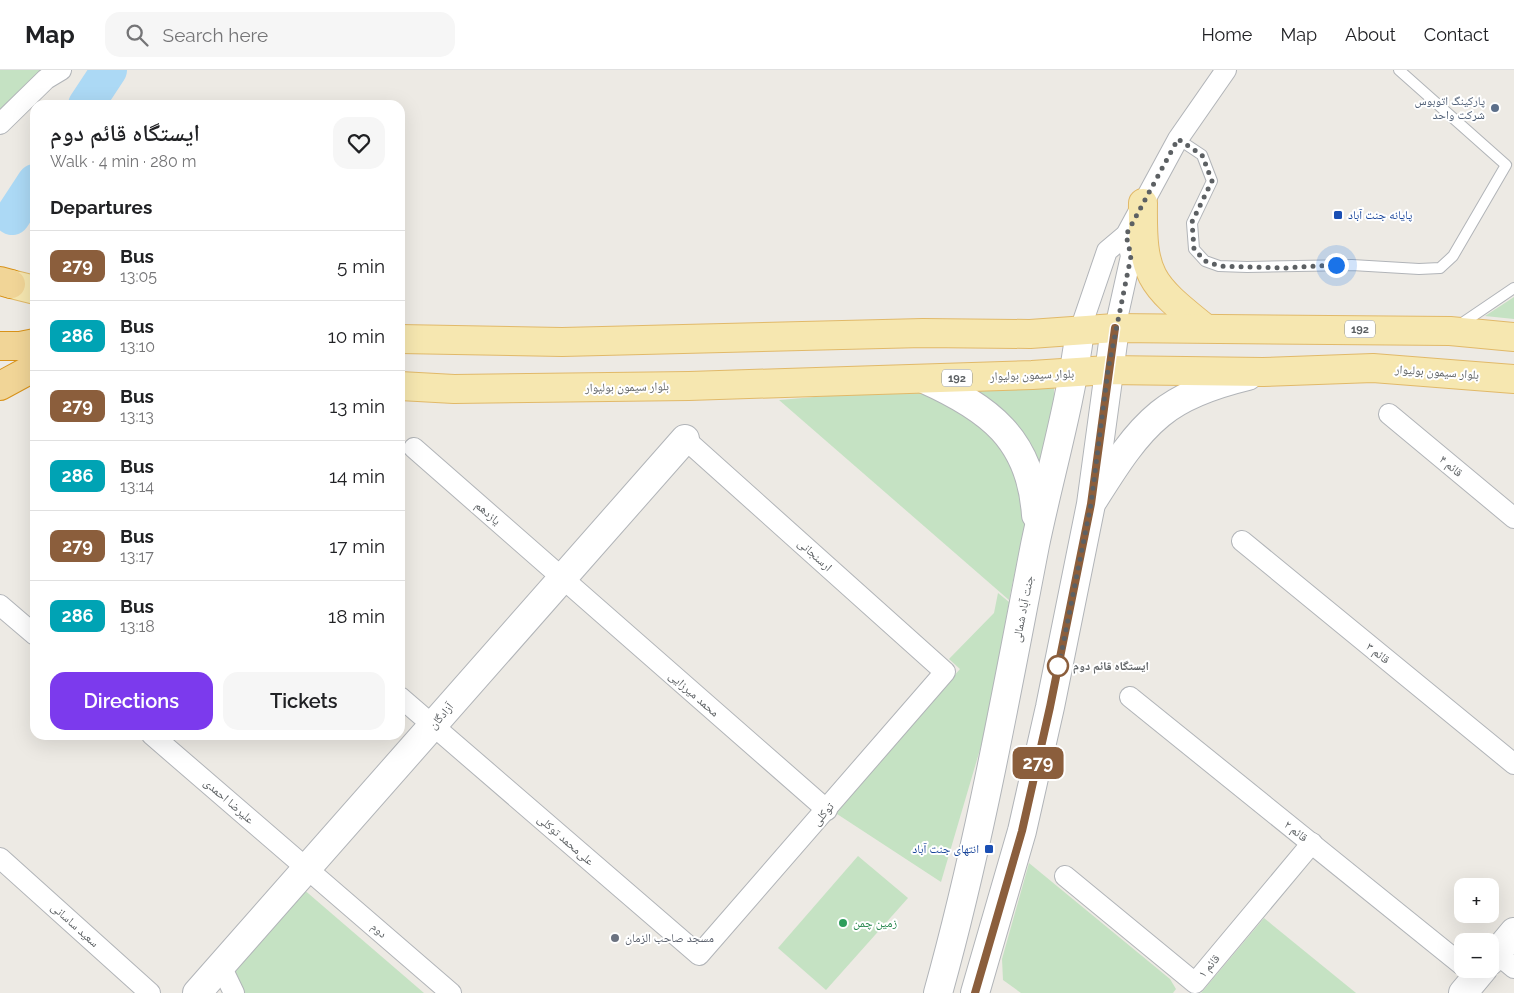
<!DOCTYPE html>
<meta charset="utf-8">
<style>
body{margin:0;font-family:Raleway,"Noto Naskh Arabic",sans-serif;background:#f6f6f6;color:#202124;height:100vh;display:flex;flex-direction:column;font-size:19px;white-space:nowrap}
*{box-sizing:border-box;margin:0}
p{font-size:16px;color:#757577}
.icon{flex:none;width:28px;height:28px;fill:none;stroke:currentColor;stroke-width:2;stroke-linecap:round;stroke-linejoin:round}
.map{position:relative;flex:1;overflow:hidden}
.sheet{position:absolute;left:30px;top:30px;width:375px;height:640px;display:flex;flex-direction:column;background:#fff;border-radius:15px;box-shadow:0 5px 20px #0002}
.sheet>*{flex:none}
.badge{padding:0 10px;border-radius:8px;font-size:18px;line-height:32px}
.tools{position:absolute;left:1454px;top:808px;display:grid;gap:10px}
.tools a{display:grid;place-items:center;width:45px;height:45px;border-radius:10px;background:#fff;box-shadow:0 5px 20px #0002;font-size:25px}
.you{position:absolute;width:25px;height:25px;margin:-12px;border:4px solid #fff;border-radius:50%;background:#1a73e8;box-shadow:0 0 0 8px #1a73e833}
.map>.badge{position:absolute;translate:-50% -50%;box-shadow:0 0 0 2px #fff}
h2{padding:0 20px;font-size:19px;line-height:45px}
.round{display:grid;place-items:center;flex:none;width:52px;height:52px;border-radius:15px;background:#f6f6f6}
.overview{display:flex;align-items:center;justify-content:space-between;height:85px;padding:0 20px}
h1{font-size:24px;font-weight:600;line-height:38px}
.button{display:flex;gap:10px;margin-top:auto;padding:10px 20px}
.button a{flex:1;height:58px;border-radius:15px;background:#7c3aed;color:#fff;font-size:20px;font-weight:600;line-height:58px;text-align:center}
.button a+a{background:#f6f6f6;color:#202124}
ul{padding:0;list-style:none}
li{display:flex;align-items:center;gap:15px;height:70px;padding:0 20px;border-top:1px solid #e0e0e0}
li div{flex:1}
li b{display:block;font-size:19px}
li em{font-style:normal}
li .badge{min-width:55px;font-weight:700;text-align:center}
header{display:flex;align-items:center;gap:30px;box-sizing:border-box;height:70px;padding:0 25px;background:#fff;border-bottom:1px solid #e0e0e0}
header strong{font-size:24px}
nav{display:flex;gap:28px;margin-inline-start:auto;font-size:18px}
.search{width:350px;height:45px;background:#f6f6f6;display:flex;align-items:center;gap:12px;box-sizing:border-box;padding:0 18px;border-radius:15px;color:#757577;font-size:19px}
.map>svg:first-child{display:block}
.green{fill:#c5e2c3}
.lines{fill:none;stroke-linecap:round;stroke-linejoin:round}
.river{stroke:#acd9f5;stroke-width:36}
.lane-casing{stroke:#b1b4b8;stroke-width:12}
.street-casing{stroke:#b1b4b8;stroke-width:22}
.secondary-casing{stroke:#b1b4b8;stroke-width:30}
.primary-casing{stroke:#e1b969;stroke-width:30}
.highway-casing{stroke:#d89219;stroke-width:30}
.lane{stroke:#fff;stroke-width:10}
.street{stroke:#fff;stroke-width:20}
.secondary{stroke:#fff;stroke-width:28}
.primary{stroke:#f6e7b0;stroke-width:28}
.highway{stroke:#f1d597;stroke-width:28}
.line-casing{stroke:#fff;stroke-width:11}
.line{stroke:#8b5e3c;stroke-width:8}
.walk{stroke:#5c6063;stroke-width:5;stroke-dasharray:0 9}
.service-dot{fill:#5c6f8a;stroke:#fff;stroke-width:2}
.transit-dot{fill:#1a4fb4;stroke:#fff;stroke-width:2}
.stop-dot{fill:#fff;stroke:#8b5e3c;stroke-width:2.5}
.leisure-dot{fill:#2e9e5b;stroke:#fff;stroke-width:2}
.worship-dot{fill:#6b7280;stroke:#fff;stroke-width:2}
.labels{text-anchor:middle;stroke-width:4;stroke-linejoin:round;paint-order:stroke}
.shield{fill:#fff;stroke:#8d9092;stroke-width:1}
.shield-label{font-size:11px;font-weight:bold;fill:#5c6063}
.service-label{font-size:12px;fill:#4e5e75;stroke:#fff;text-anchor:end}
.transit-label{font-size:12px;fill:#164399;stroke:#fff;text-anchor:start}
.street-label{font-size:12px;fill:#5c6063;stroke:#fff}
.stop-label{font-size:12px;font-weight:bold;fill:#5c6063;stroke:#fff;text-anchor:start}
.leisure-label{font-size:12px;fill:#27864d;stroke:#fff;text-anchor:start}
.worship-label{font-size:12px;fill:#5b616d;stroke:#fff;text-anchor:start}
</style>
<header>
<strong>Map</strong>
<div class="search"><svg class="icon" aria-label="search" viewBox="0 0 24 24"><circle cx="10" cy="10" r="6"/><path d="M15 15l6 6"/></svg>Search here</div>
<nav><a>Home</a><a>Map</a><a>About</a><a>Contact</a></nav>
</header>
<div class="map">
<svg width="1514" height="923" viewBox="0 0 1514 923">
<rect width="100%" height="100%" fill="#edeae4"/>
<g class="green">
<polygon points="0,0 68,0 0,56"/>
<polygon points="1514,227 1514,249 1485,246"/>
<polygon points="1054,317 1054,348 1040,419 960,320"/>
<polygon points="921,323 957,333 1012,386 1027,445 1009,530 779,330 826,326"/>
<polygon points="998,523 1009,532 986,659 941,812 834,742 960,599 949,589 994,543"/>
<polygon points="858,786 908,828 826,920 778,878"/>
<polygon points="1029,793 1170,909 1176,919 1173,923 1021,923 1003,910 1002,889"/>
<polygon points="302,818 424,923 245,923 230,908 237,889"/>
<polygon points="1264,848 1356,923 1201,923"/>
</g>
<g class="lines">
<g class="river">
<polyline points="86,35 109,0"/>
<polyline points="12,147 35,112"/>
</g>
<g class="lane-casing">
<g id="lane">
<polyline points="1178,69 1202,85 1212,111 1192,153 1194,179 1205,191 1219,196 1247,197 1352,195 1419,199 1440,198 1453,186 1506,95 1399,0"/>
<polyline points="1458,256 1514,218"/>
</g>
</g>
<g class="street-casing">
<g id="street">
<polyline points="0,54 46,9 61,0"/>
<polyline points="1115,258 1131,186 1126,165"/>
<polyline points="1080,260 1107,181 1126,165 1178,69 1226,0"/>
<polyline points="1389,344 1514,448"/>
<polyline points="414,378 827,740"/>
<polyline points="1242,471 1514,694"/>
<polyline points="0,535 35,565"/>
<polyline points="400,627 699,885 945,602 685,369"/>
<polyline points="1130,627 1462,895"/>
<polyline points="152,665 451,923"/>
<polyline points="0,788 150,923"/>
<polyline points="1065,806 1195,913 1312,773"/>
<polyline points="1496,883 1514,898"/>
<polyline points="221,896 234,923"/>
</g>
</g>
<g class="secondary-casing">
<g id="secondary">
<path d="M924,309C989,338 1031,369 1036,445"/>
<path d="M1094,429C1113,399 1133,366 1160,344C1184,324 1219,313 1248,306"/>
<polyline points="1490,891 1514,862"/>
<polyline points="197,923 685,369"/>
<path d="M938,923C979,776 1006,625 1035,475C1050,403 1071,333 1080,260"/>
<polyline points="975,923 1022,761 1050,637 1091,434 1115,258"/>
<polyline points="1463,923 1483,899"/>
</g>
</g>
<g class="primary-casing">
<g id="primary">
<path d="M1143,133C1142,206 1149,213 1205,258"/>
<polyline points="11,214 35,220"/>
<polyline points="400,269 562,272 923,263 1030,264 1115,258 1450,261 1514,267"/>
<polyline points="400,316 454,319 689,316 1032,305 1108,300 1263,302 1373,298 1514,309"/>
</g>
</g>
<g class="highway-casing">
<g id="highway">
<polyline points="0,211 11,214"/>
<polyline points="0,276 20,276 35,273"/>
<polyline points="0,316 35,297"/>
</g>
</g>
<use href="#lane" class="lane"/>
<use href="#street" class="street"/>
<use href="#secondary" class="secondary"/>
<use href="#primary" class="primary"/>
<use href="#highway" class="highway"/>
</g>
<g class="lines">
<g class="line-casing">
<polyline id="line" points="975,923 1022,761 1050,637 1091,434 1115,258"/>
</g>
<use href="#line" class="line"/>
<polyline class="walk" points="1058,596 1058,600 1091,434 1108,300 1131,186 1126,165 1178,69 1202,85 1212,111 1192,152 1194,179 1205,191 1219,196 1284,198 1336,195"/>
</g>
<circle class="service-dot" cx="1495" cy="38" r="5"/>
<g class="transit-dot">
<rect x="1333" y="140" width="10" height="10" rx="2.5"/>
<rect x="984" y="774" width="10" height="10" rx="2.5"/>
</g>
<circle class="stop-dot" cx="1058" cy="596" r="10"/>
<circle class="leisure-dot" cx="843" cy="853" r="5"/>
<circle class="worship-dot" cx="615" cy="868" r="5"/>
<g class="labels">
<g class="shield">
<rect x="1345" y="250.5" width="30" height="17" rx="4"/>
<rect x="942" y="299.5" width="30" height="17" rx="4"/>
</g>
<g class="shield-label">
<text x="1360" y="263">192</text>
<text x="957" y="312">192</text>
</g>
<g class="service-label">
<text x="1485" y="35">پارکینگ اتوبوس<tspan x="1485" dy="14">شرکت واحد</tspan></text>
</g>
<g class="transit-label">
<text x="1348" y="149">پایانه جنت آباد</text>
<text x="979" y="783" text-anchor="end">انتهای جنت آباد</text>
</g>
<g class="street-label">
<text transform="translate(1437 302) rotate(4)" y="4">بلوار سیمون بولیوار</text>
<text transform="translate(1032 305) rotate(-2)" y="4">بلوار سیمون بولیوار</text>
<text transform="translate(627 317) rotate(-1)" y="4">بلوار سیمون بولیوار</text>
<text transform="translate(1451 396) rotate(40)" y="4">قائم ۴</text>
<text transform="translate(488 443) rotate(41)" y="4">یازدهم</text>
<text transform="translate(815 485) rotate(42)" y="4">ارسنجانی</text>
<text transform="translate(1023 539) rotate(-79)" y="4">جنت آباد شمالی</text>
<text transform="translate(1378 583) rotate(39)" y="4">قائم ۳</text>
<text transform="translate(694 624) rotate(41)" y="4">محمد میرزایی</text>
<text transform="translate(441 646) rotate(-49)" y="4">آزادگان</text>
<text transform="translate(229 731) rotate(41)" y="4">علیرضا احمدی</text>
<text transform="translate(823 744) rotate(-49)" y="4">توکلی</text>
<text transform="translate(1296 761) rotate(39)" y="4">قائم ۲</text>
<text transform="translate(566 770) rotate(41)" y="4">علی‌محمد توکلی</text>
<text transform="translate(75 855) rotate(42)" y="4">سعید ساسانی</text>
<text transform="translate(379 860) rotate(41)" y="4">دوم</text>
<text transform="translate(1209 896) rotate(-50)" y="4">قائم ۱</text>
</g>
<g class="stop-label">
<text x="1073" y="600">ایستگاه قائم دوم</text>
</g>
<g class="leisure-label">
<text x="853" y="857">زمین چمن</text>
</g>
<g class="worship-label">
<text x="625" y="872">مسجد صاحب الزمان</text>
</g>
</g>
</svg>
<div class="tools">
<a>+</a>
<a>−</a>
</div>
<div class="you" style="left:1336px;top:195px"></div>
<b class="badge" style="left:1038px;top:693px;background:#8b5e3c;color:#fff">279</b>
<section class="sheet">
<div class="overview"><div><h1>ایستگاه قائم دوم</h1><p>Walk · 4 min · 280 m</p></div><a class="round"><svg class="icon" aria-label="heart" viewBox="0 0 24 24"><path d="M12 20l-8-8c-3-5 5-10 8-4 3-6 11-1 8 4z"/></svg></a></div>
<h2>Departures</h2>
<ul>
<li><span class="badge" style="background:#8b5e3c;color:#fff">279</span><div><b>Bus</b><p>13:05</p></div><em>5 min</em></li>
<li><span class="badge" style="background:#00a3b4;color:#fff">286</span><div><b>Bus</b><p>13:10</p></div><em>10 min</em></li>
<li><span class="badge" style="background:#8b5e3c;color:#fff">279</span><div><b>Bus</b><p>13:13</p></div><em>13 min</em></li>
<li><span class="badge" style="background:#00a3b4;color:#fff">286</span><div><b>Bus</b><p>13:14</p></div><em>14 min</em></li>
<li><span class="badge" style="background:#8b5e3c;color:#fff">279</span><div><b>Bus</b><p>13:17</p></div><em>17 min</em></li>
<li><span class="badge" style="background:#00a3b4;color:#fff">286</span><div><b>Bus</b><p>13:18</p></div><em>18 min</em></li>
</ul>
<div class="button"><a>Directions</a><a>Tickets</a></div>
</section>
</div>
